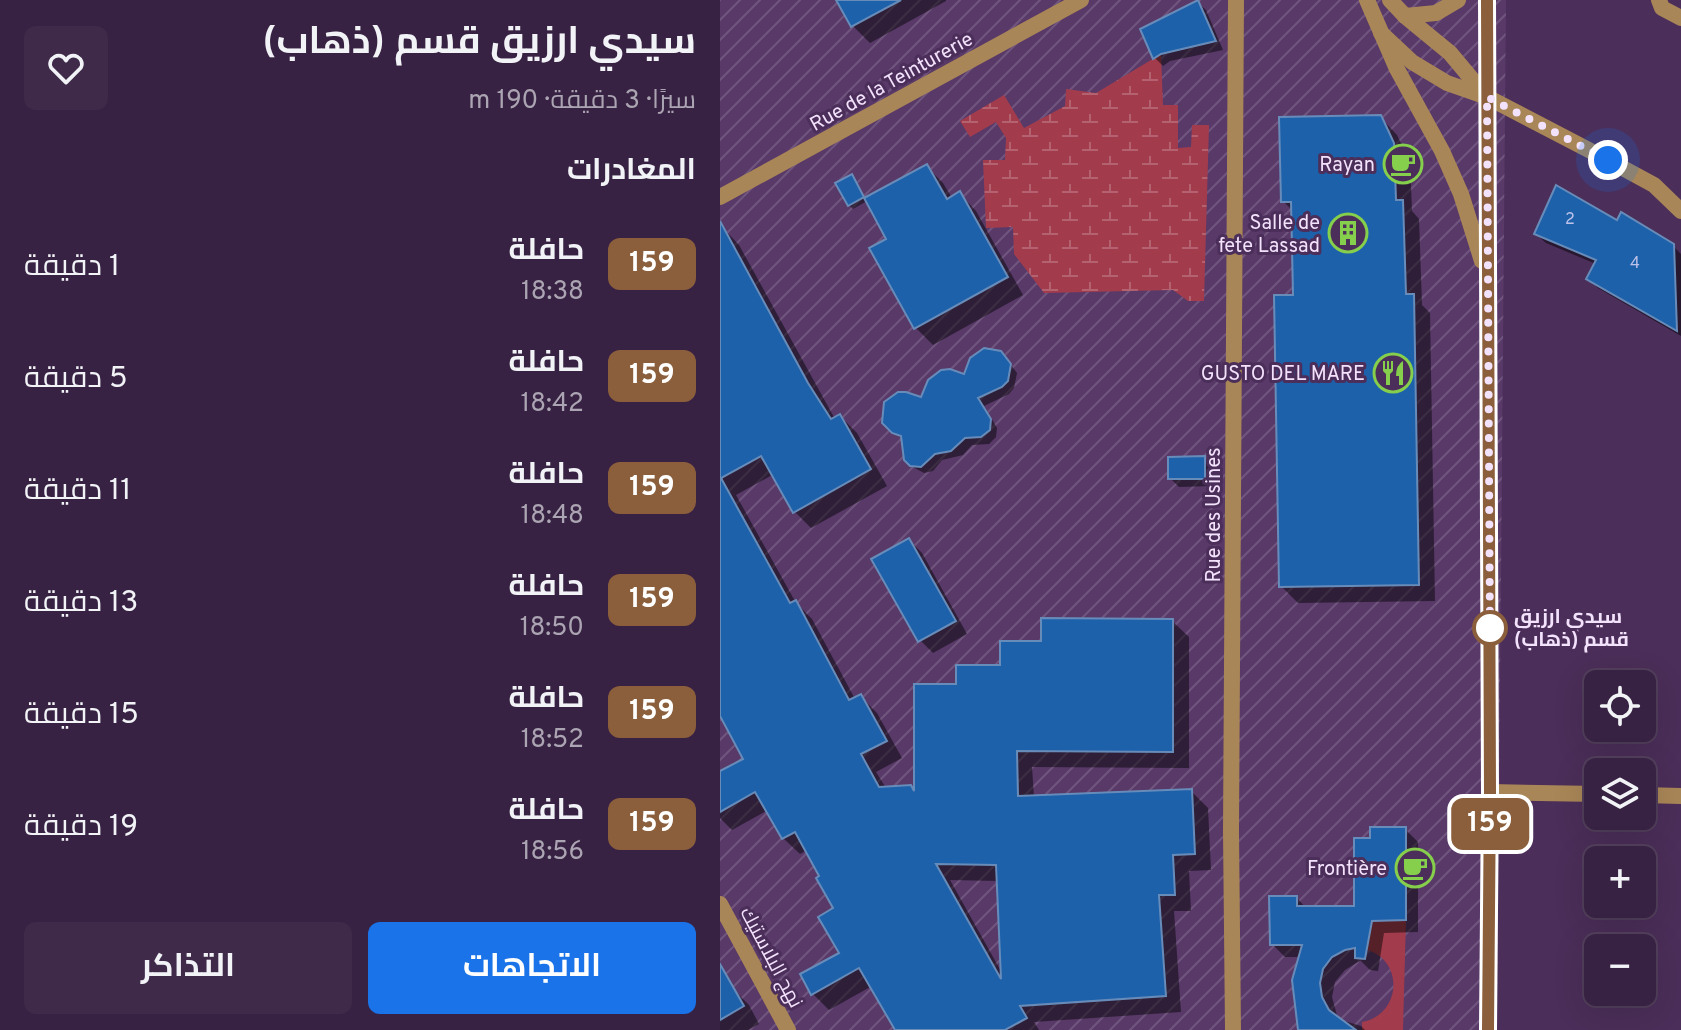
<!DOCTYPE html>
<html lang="ar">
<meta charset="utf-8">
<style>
body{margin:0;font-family:Overpass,Cairo,sans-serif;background:#3f2a4a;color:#f1f3f6;direction:rtl;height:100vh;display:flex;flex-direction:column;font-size:30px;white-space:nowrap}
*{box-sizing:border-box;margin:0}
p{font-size:26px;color:#aba4b2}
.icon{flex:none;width:44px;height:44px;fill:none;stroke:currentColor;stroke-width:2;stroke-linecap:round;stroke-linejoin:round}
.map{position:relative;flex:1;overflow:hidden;direction:ltr}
.panel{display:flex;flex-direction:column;background:#382243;width:720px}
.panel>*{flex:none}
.badge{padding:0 16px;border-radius:12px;font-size:28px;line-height:52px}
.buttons{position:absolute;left:864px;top:670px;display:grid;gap:16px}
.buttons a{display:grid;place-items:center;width:72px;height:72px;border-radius:12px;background:#382243;box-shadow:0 8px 32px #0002,0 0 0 2px #523f5c;font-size:40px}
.you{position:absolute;width:40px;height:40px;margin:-20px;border:6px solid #fff;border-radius:50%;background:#1a73e8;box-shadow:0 0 0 12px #1a73e833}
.map>.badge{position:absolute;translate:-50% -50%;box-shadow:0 0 0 4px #fff}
h2{padding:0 24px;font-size:30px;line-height:72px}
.round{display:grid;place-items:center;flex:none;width:84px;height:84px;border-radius:12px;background:#3f2a4a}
.headline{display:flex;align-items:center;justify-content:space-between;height:136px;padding:0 24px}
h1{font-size:38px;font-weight:700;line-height:60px}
.button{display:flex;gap:16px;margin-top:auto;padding:16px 24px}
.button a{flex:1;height:92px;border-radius:12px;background:#1a73e8;color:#fff;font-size:32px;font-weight:700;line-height:92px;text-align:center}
.button a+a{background:#3f2a4a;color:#f1f3f6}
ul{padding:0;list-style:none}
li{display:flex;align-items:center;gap:24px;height:112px;padding:0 24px}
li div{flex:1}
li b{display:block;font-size:30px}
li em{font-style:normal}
li .badge{min-width:88px;font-weight:700;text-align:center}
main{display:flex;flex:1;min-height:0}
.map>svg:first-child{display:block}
.industrial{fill:url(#industrial-furrows)}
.green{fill:#a23c4c}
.wetland{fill:url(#wetland-marsh)}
.shadow{fill:#0007;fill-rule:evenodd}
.building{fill:#1d61ab;stroke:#688cb9;stroke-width:2;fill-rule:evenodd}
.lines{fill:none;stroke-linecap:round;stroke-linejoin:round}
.minor{stroke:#a98657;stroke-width:16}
.line-casing{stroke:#fff;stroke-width:18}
.line{stroke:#8b5e3c;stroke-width:12}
.walk{stroke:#f3e2fc;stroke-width:8;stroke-dasharray:0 14.4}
.stop-dot{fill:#fff;stroke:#8b5e3c;stroke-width:4}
.labels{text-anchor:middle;stroke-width:6;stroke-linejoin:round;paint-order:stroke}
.number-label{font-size:16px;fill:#bec2e8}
.street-label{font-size:20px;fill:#f3e2fc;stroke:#4b2e59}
.poi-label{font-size:20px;fill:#f3e2fc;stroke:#4b2e59;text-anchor:end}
.stop-label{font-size:20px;font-weight:bold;fill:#f3e2fc;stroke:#4b2e59;text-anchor:start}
</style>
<main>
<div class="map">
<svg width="961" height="1030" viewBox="0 0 961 1030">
<defs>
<pattern id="industrial-furrows" width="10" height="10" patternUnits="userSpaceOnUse" patternTransform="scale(2)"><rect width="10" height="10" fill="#583968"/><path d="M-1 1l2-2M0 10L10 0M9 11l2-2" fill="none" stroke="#70557e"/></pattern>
<pattern id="wetland-marsh" width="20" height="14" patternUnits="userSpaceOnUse" patternTransform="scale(2)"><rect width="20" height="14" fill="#a23c4c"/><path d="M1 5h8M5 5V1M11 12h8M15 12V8" fill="none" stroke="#b46170"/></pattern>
</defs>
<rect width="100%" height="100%" fill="#4b2e59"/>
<polygon class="industrial" points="0,0 786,0 777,1030 0,1030"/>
<path class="green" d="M686,920L683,1030H642V1022C681,1015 685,961 647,950L652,921Z"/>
<polygon class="wetland" points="441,54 443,105 458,105 458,148 471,147 472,125 489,125 484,301 468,301 453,290 324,293 294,254 293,227 266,228 263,160 285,160 286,138 276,122 250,137 240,121 284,95 304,128 345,106 346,89 376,93"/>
<g class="shadow">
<polygon points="118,0 226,0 226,1 150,43 133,26"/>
<polygon points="477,2 486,10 503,50 450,61 443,66 435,58"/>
<polygon points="660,117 677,135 690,162 692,211 699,219 702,305 710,313 715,601 578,603 561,586 575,297 573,211 563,201"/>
<polygon points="206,166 223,183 232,198 240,194 256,211 303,295 213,345 196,328 169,239 147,201 133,209 129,205 132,177 146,199"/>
<path d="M3,228L19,245L115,419L120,416L137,433L167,486L91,528L75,512L54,474L16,495L76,603L92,619L135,699L140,696L157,713L182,758L156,772L166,788L196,793L238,686L282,667L323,643L452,621L469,637V768L312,767L314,797L471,791L488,808L491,870L469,871L471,911H454L461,1012L314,1022L319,1030H177L152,986L109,1010L93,994L121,953L116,909L102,877L87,850L80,854L63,838L48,810L12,830L0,818V774L26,759L0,712V230ZM230,880L278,881L282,973Z"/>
<polygon points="816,234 953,246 961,254 961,336 878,288 868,278 876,264 826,243"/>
<polygon points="287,360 297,373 294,388 289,394 264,406 277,428 276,437 269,444 252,445 243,455 222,460 213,471 204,473 193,467 186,460 184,440 164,422 245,377"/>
<polygon points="484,458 492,467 492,486 459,487 450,478"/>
<polygon points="189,540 202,553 247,634 213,653 200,640"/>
<polygon points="685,829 698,842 698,932 664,933 658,971 650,970 641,961 638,962 625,970 615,982 612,997 618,1019 641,1026 645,1030 580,1030 580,957 565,957 552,944 577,898 586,908 636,908 652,840"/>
<polygon points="12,988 29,1005 39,1024 28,1030 0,1030 0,991"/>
</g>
<g class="building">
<polygon points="116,0 181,0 131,27"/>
<polygon points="478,0 496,41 441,54 433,59 420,29"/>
<polygon points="661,115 674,143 676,200 683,200 686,294 694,294 699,585 559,587 554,295 573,295 571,202 561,202 559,117"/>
<polygon points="207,164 227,199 240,191 288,277 194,329 149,248 166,239 144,198"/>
<polygon points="132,174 144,197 128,206 115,183"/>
<polygon points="836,185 897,220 901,212 954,244 957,331 866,279 876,260 814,234"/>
<path d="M0,221L88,383L111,419L120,414L151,469L73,513L41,456L1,478L70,603L76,600L129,700L141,694L167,741L141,754L159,787L191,785L194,791V684H236V665H280V641H321V618L453,619V752L297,751L298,796L472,789L475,854L453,855L455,895H439L446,996L300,1006L307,1018L285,1030H175L139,968L91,995L80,974L119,953L98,917L113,908L96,878L99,876L75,832L62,839L35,792L0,812V771L23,759L0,716ZM216,864L276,865L281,979Z"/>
<polygon points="264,348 281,351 291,364 288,381 282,387 258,398 271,419 270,430 261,437 245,438 231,451 215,454 201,467 190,466 184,460 181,436 172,433 162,423 164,402 178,392 186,392 201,397 208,380 221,370 230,369 244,374 250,358"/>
<polygon points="485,456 485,479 448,479 448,457"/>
<polygon points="189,538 236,621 198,642 151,559"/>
<polygon points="650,827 686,827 686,920 652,921 645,959 635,958 635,948 625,950 612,957 603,969 600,983 602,997 609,1010 636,1030 578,1030 572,980 582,945 550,945 549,896 577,896 577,906 634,906 634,838 650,838"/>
<polygon points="0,964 24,1006 0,1020"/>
</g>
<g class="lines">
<g class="minor">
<polyline points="647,0 677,69 722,151 741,194 762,261"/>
<polyline points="670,0 685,16 730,53 766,96"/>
<polyline points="767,0 770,792 768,1030"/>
<polyline points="939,0 942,8 961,18"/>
<polyline points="685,16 716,13 738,0"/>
<polyline points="661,33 692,62 727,83 767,97 888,160 934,185 961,211"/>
<polyline points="0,197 361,0"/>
<polyline points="770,792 878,794"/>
<polyline points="922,795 961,796"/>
<polyline points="0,904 68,1030"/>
<polyline points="513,1030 511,831 516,0"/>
</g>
</g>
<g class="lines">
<g class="line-casing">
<polyline id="line" points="767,0 770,792 768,1030"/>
</g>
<use href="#line" class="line"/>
<polyline class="walk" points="770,628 770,641 767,97 888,160"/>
</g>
<defs>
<g id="cafe-ring" transform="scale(2)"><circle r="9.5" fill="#4b2e59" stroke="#85cf4c" stroke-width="1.5"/><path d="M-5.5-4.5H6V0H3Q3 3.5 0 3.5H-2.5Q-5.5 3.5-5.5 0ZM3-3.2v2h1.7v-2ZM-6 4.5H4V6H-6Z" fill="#85cf4c"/></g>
<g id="building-ring" transform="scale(2)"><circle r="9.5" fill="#4b2e59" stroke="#85cf4c" stroke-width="1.5"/><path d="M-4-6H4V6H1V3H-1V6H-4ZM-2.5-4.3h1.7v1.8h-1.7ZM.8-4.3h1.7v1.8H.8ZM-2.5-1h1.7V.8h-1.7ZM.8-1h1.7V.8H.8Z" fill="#85cf4c"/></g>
<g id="restaurant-ring" transform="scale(2)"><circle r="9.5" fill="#4b2e59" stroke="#85cf4c" stroke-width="1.5"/><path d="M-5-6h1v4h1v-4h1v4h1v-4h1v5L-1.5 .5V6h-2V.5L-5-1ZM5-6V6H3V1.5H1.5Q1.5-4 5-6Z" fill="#85cf4c"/></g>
</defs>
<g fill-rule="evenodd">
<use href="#cafe-ring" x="683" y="164"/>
<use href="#building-ring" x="628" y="233"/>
<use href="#restaurant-ring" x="673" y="373"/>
<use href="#cafe-ring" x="695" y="868"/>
</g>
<circle class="stop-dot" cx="770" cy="628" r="16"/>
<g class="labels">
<g class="number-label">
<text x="850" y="224">2</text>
<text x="915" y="268">4</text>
</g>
<g class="street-label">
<text transform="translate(171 81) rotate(-29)" y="7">Rue de la Teinturerie</text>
<text transform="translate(493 515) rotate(-90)" y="7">Rue des Usines</text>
<text transform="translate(52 957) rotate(62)" y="7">نهج البلاستيك</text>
</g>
<g class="poi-label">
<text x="655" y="171">Rayan</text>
<text x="600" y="229">Salle de<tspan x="600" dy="23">fete Lassad</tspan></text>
<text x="645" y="380">GUSTO DEL MARE</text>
<text x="667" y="875">Frontière</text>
</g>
<g class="stop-label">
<text x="794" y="623">سيدي ارزيق<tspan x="794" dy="23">قسم (ذهاب)</tspan></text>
</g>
</g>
</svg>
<div class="buttons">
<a><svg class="icon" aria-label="locate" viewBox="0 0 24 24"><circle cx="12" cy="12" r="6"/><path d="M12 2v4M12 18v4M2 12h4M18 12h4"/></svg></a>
<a><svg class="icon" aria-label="layers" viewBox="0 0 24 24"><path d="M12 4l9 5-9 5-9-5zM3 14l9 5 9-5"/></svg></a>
<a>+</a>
<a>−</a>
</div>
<div class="you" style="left:888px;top:160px"></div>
<b class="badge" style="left:770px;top:824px;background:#8b5e3c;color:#fff">159</b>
</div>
<section class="panel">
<div class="headline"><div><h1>سيدي ارزيق قسم (ذهاب)</h1><p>سيرًا · 3 دقيقة · 190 m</p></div><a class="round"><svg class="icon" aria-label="heart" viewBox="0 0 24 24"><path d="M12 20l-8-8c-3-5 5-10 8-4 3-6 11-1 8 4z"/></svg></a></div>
<h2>المغادرات</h2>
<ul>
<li><span class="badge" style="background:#8b5e3c;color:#fff">159</span><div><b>حافلة</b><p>18:38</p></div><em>1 دقيقة</em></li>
<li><span class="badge" style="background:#8b5e3c;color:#fff">159</span><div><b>حافلة</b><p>18:42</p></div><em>5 دقيقة</em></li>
<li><span class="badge" style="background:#8b5e3c;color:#fff">159</span><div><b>حافلة</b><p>18:48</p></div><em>11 دقيقة</em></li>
<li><span class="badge" style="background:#8b5e3c;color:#fff">159</span><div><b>حافلة</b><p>18:50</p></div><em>13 دقيقة</em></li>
<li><span class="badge" style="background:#8b5e3c;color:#fff">159</span><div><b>حافلة</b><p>18:52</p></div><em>15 دقيقة</em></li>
<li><span class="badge" style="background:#8b5e3c;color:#fff">159</span><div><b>حافلة</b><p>18:56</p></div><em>19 دقيقة</em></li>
</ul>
<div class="button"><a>الاتجاهات</a><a>التذاكر</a></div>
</section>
</main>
